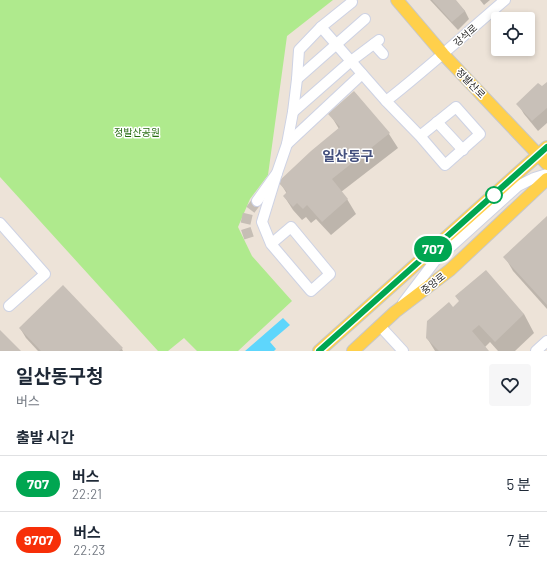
<!DOCTYPE html>
<html lang="ko">
<meta charset="utf-8">
<style>
body{margin:0;font-family:Barlow,"Noto Sans KR",sans-serif;background:#f6f6f7;color:#1f2937;height:100vh;display:flex;flex-direction:column;font-size:15px;white-space:nowrap}
*{box-sizing:border-box;margin:0}
p{font-size:13px;color:#747a83}
.icon{flex:none;width:22px;height:22px;fill:none;stroke:currentColor;stroke-width:2;stroke-linecap:round;stroke-linejoin:round}
.map{position:relative;height:351px;overflow:hidden}
.drawer{display:flex;flex-direction:column;background:#fff;flex:1}
.drawer>*{flex:none}
.badge{padding:0 8px;border-radius:13px;font-size:14px;line-height:26px}
.tools{position:absolute;left:491px;top:12px;display:grid;gap:8px}
.tools a{display:grid;place-items:center;width:44px;height:44px;border-radius:4px;background:#fff;box-shadow:0 2px 6px #0003;font-size:20px}
.map>.badge{position:absolute;translate:-50% -50%;box-shadow:0 0 0 2px #fff}
h2{padding:0 16px;font-size:15px;line-height:36px}
.round{display:grid;place-items:center;flex:none;width:42px;height:42px;border-radius:4px;background:#f6f6f7}
.head{display:flex;align-items:center;justify-content:space-between;height:68px;padding:0 16px}
h1{font-size:19px;font-weight:700;line-height:30px}
ul{padding:0;list-style:none}
li{display:flex;align-items:center;gap:12px;height:56px;padding:0 16px;border-top:1px solid #e0e1e3}
li div{flex:1}
li b{display:block;font-size:15px}
li em{font-style:normal}
li .badge{min-width:44px;font-weight:700;text-align:center}
.map>svg:first-child{display:block}
.green{fill:#afea8d}
.water{fill:#5ed6fc}
.shadow{fill:#0003}
.building{fill:#c8c0b8}
.lines{fill:none;stroke-linecap:round;stroke-linejoin:round}
.minor-tunnel{stroke:#c6beb5;stroke-width:10;stroke-dasharray:10 5;stroke-linecap:butt}
.minor-casing{stroke:#cdd2e4;stroke-width:12}
.major-casing{stroke:#c7c7c7;stroke-width:14}
.minor{stroke:#fff;stroke-width:10}
.major{stroke:#ffd04b;stroke-width:12}
.line-casing{stroke:#fff;stroke-width:9}
.line{stroke:#00a651;stroke-width:6}
.stop-dot{fill:#fff;stroke:#00a651;stroke-width:2}
.labels{text-anchor:middle;stroke-width:3;stroke-linejoin:round;paint-order:stroke}
.street-label{font-size:10px;fill:#282828;stroke:#fff}
.park-label{font-size:10px;fill:#276c11;stroke:#fff}
.district-label{font-size:14px;font-weight:bold;fill:#44507e;stroke:#fff}
</style>
<div class="map">
<svg width="547" height="351" viewBox="0 0 547 351">
<rect width="100%" height="100%" fill="#ede3d8"/>
<polygon class="green" points="0,0 333,0 287,36 268,175 250,199 238,227 252,256 292,301 238,351 197,351 184,338 168,351 158,351 0,177"/>
<polygon class="water" points="283,318 290,325 270,342 276,349 274,351 245,351"/>
<g class="shadow">
<polygon points="430,0 455,0 465,11 469,19 458,30"/>
<polygon points="480,0 490,0 484,5"/>
<polygon points="547,83 547,123 538,131 524,114 518,104"/>
<polygon points="354,92 389,134 398,148 341,192 347,199 356,214 331,235 316,219 311,223 306,217 302,220 293,210 284,196 287,194 280,182 339,129 330,114"/>
<polygon points="547,218 547,309 513,271 505,257"/>
<polygon points="456,296 524,314 534,333 515,351 498,351 490,342 485,347 488,351 435,351 427,338 460,302"/>
<polygon points="20,328 122,349 123,351 38,351 26,338"/>
</g>
<g class="building">
<polygon points="432,0 456,0 465,11 452,22"/>
<polygon points="547,82 547,108 532,121 516,104 538,83 542,86"/>
<polygon points="354,91 390,133 332,179 348,199 322,222 307,205 303,209 297,203 293,207 283,196 287,192 278,182 311,151 340,127 328,114"/>
<polygon points="547,216 547,305 503,257"/>
<polygon points="486,270 524,314 495,342 479,325 472,331 489,351 439,351 426,338 427,321 449,302 453,307 459,301 455,296"/>
<polygon points="63,285 123,348 119,351 41,351 19,328"/>
<polygon points="0,330 21,351 0,351"/>
</g>
<g class="lines">
<polyline class="minor-tunnel" points="249,238 245,226 248,213 257,201"/>
<g class="minor-casing">
<g id="minor">
<polyline points="321,27 386,101 420,136 445,165 480,134 456,107 420,136"/>
<polyline points="374,44 383,54"/>
<polyline points="297,79 365,19"/>
<path d="M386,101C427,69 465,34 505,0"/>
<polyline points="293,112 351,61 379,40"/>
<polyline points="437,122 463,150"/>
<polyline points="287,144 362,74"/>
<polyline points="257,201 277,173 287,144 293,112 297,79 299,50 321,27 352,2"/>
<polyline points="0,223 45,274 9,306"/>
<polyline points="271,244 291,227 330,274 311,291 271,244 262,222 277,173"/>
<polyline points="403,303 435,261 518,186 534,178 547,174"/>
<polyline points="380,326 403,351"/>
<polyline points="536,351 547,341"/>
</g>
</g>
<g class="major-casing">
<g id="major">
<polyline points="397,0 443,54 547,164"/>
<polyline points="319,351 547,147"/>
<polyline points="353,351 395,312 450,270 547,179"/>
</g>
</g>
<use href="#minor" class="minor"/>
<use href="#major" class="major"/>
</g>
<g class="lines">
<g class="line-casing">
<polyline id="line" points="319,351 547,147"/>
</g>
<use href="#line" class="line"/>
</g>
<circle class="stop-dot" cx="494" cy="195" r="8"/>
<g class="labels">
<g class="street-label">
<text transform="translate(465 35) rotate(-41)" y="4">강석로</text>
<text transform="translate(471 83) rotate(46)" y="4">정발산로</text>
<text transform="translate(433 283) rotate(-38)" y="4">중앙로</text>
</g>
<g class="park-label">
<text x="137" y="136">정발산공원</text>
</g>
<g class="district-label">
<text x="348" y="161">일산동구</text>
</g>
</g>
</svg>
<div class="tools">
<a><svg class="icon" aria-label="locate" viewBox="0 0 24 24"><circle cx="12" cy="12" r="6"/><path d="M12 2v4M12 18v4M2 12h4M18 12h4"/></svg></a>
</div>
<b class="badge" style="left:433px;top:249px;background:#00a651;color:#fff">707</b>
</div>
<section class="drawer">
<div class="head"><div><h1>일산동구청</h1><p>버스</p></div><a class="round"><svg class="icon" aria-label="heart" viewBox="0 0 24 24"><path d="M12 20l-8-8c-3-5 5-10 8-4 3-6 11-1 8 4z"/></svg></a></div>
<h2>출발 시간</h2>
<ul>
<li><span class="badge" style="background:#00a651;color:#fff">707</span><div><b>버스</b><p>22:21</p></div><em>5 분</em></li>
<li><span class="badge" style="background:#f72f08;color:#fff">9707</span><div><b>버스</b><p>22:23</p></div><em>7 분</em></li>
</ul>
</section>
